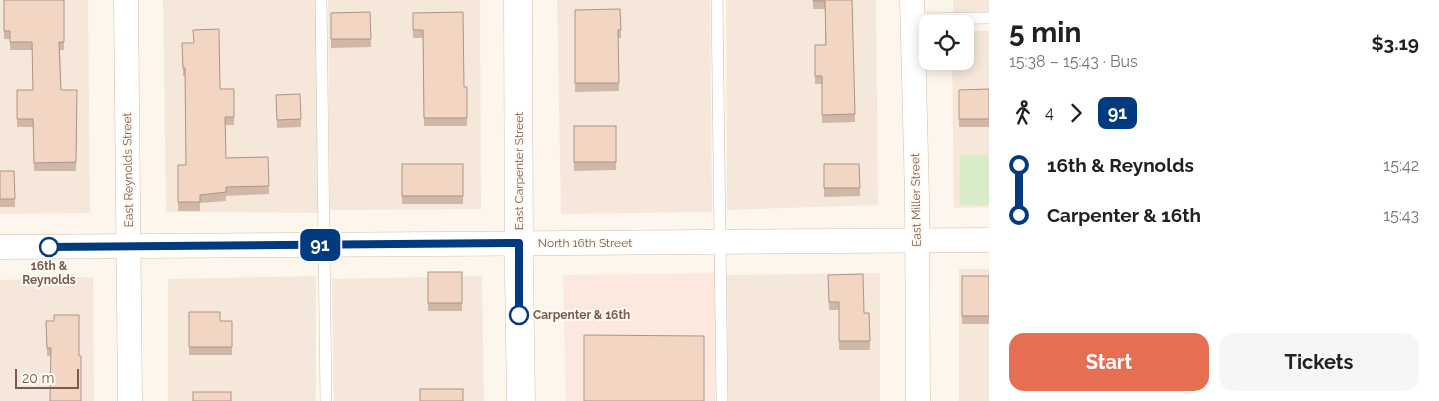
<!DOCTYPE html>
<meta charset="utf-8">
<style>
body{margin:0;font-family:Raleway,sans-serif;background:#f6f6f6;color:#202124;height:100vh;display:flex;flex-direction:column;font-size:19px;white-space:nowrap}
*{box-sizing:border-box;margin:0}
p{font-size:16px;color:#757577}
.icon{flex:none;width:28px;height:28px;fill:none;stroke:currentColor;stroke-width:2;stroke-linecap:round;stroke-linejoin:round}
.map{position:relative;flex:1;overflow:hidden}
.drawer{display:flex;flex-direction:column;background:#fff;width:450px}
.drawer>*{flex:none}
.badge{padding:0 10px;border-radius:8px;font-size:18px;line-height:32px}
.fabs{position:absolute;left:919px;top:15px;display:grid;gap:10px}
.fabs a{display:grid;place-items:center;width:55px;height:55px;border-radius:10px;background:#fff;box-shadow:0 2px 12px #0003;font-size:25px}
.scale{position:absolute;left:15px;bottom:12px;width:64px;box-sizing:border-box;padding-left:5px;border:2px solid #7a5c4d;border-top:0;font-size:14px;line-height:18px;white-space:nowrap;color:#7a5c4d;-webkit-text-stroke:4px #fffaf3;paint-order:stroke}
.map>.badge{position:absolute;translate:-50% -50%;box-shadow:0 0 0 2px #fff}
.legs{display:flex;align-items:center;gap:8px;height:55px;padding:0 20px;font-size:16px}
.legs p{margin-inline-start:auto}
.summary{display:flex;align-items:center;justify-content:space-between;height:85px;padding:0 20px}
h1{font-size:28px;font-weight:700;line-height:38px}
.button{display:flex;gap:10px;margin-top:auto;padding:10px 20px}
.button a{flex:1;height:58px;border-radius:15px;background:#e76f51;color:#fff;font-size:20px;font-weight:700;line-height:58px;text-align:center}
.button a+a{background:#f6f6f6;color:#202124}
ul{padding:0 20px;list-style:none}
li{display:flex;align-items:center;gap:18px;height:50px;font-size:19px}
li i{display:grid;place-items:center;width:8px;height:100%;margin:0 6px;background:currentColor}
li i::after{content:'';width:12px;height:12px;margin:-6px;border:4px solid;border-radius:50%;background:#fff}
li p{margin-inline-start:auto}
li:first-child i{background:linear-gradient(#0000 50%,currentColor 0)}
li:last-child i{background:linear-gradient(currentColor 50%,#0000 0)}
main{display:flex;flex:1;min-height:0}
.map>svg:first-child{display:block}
.residential{fill:#f5e8da}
.commercial{fill:#fde8e0}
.green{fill:#d8ecc9}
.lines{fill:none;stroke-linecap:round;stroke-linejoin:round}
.lane-casing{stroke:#d1beb0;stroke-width:12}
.street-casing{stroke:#d1beb0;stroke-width:25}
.secondary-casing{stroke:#d6c0b0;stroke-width:29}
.lane{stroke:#fff;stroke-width:11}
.street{stroke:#fff;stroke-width:24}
.secondary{stroke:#fff;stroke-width:28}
.wall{fill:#d1b7a8}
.building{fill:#f3d5c3;stroke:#aa9588}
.line-1-casing{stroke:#fff;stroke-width:11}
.line-1{stroke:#003b80;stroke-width:8}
.stop-1-dot{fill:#fff;stroke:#003b80;stroke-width:2.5}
.labels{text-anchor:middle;stroke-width:4;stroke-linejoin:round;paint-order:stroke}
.street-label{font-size:12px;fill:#7a5c4d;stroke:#fffaf3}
.stop-label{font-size:12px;font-weight:bold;fill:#7a5c4d;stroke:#fffaf3}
</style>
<main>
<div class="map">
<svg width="989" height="401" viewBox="0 0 989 401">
<rect width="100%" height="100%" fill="#fdf6ec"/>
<g class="residential">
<polygon points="0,0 88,0 90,213 0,214"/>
<polygon points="163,0 317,0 320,213 166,212"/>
<polygon points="328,0 480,0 481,209 330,210"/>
<polygon points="557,0 710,0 712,212 561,214"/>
<polygon points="726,0 876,0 878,205 727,210"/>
<rect x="953" y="0" width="36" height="12"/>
<polygon points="965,31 989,31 989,207 954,208 952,61 965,61"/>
<rect x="959" y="269" width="30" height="132"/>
<polygon points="880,273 880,401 728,401 727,275"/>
<polygon points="316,276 316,401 168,401 168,279"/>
<polygon points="482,276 484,401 334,401 332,279"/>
<polygon points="93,277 94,401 0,401 0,280"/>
</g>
<polygon class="commercial" points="716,273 715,401 566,401 563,275"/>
<rect class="green" x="960" y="155" width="29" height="50"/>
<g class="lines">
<g class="lane-casing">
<g id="lane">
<polyline points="321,0 326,401"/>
<polyline points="717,0 722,401"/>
<polyline points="912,19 989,18"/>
</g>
</g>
<g class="street-casing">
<g id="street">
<polyline points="126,0 130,401"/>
<polyline points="912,0 917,196 918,401"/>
<polyline points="0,247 989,240"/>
</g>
</g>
<g class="secondary-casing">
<polyline id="secondary" points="518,0 519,273 521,401"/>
</g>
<use href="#lane" class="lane"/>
<use href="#street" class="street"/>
<use href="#secondary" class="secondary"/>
</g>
<g class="wall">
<polygon points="4,0 64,0 64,50 60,50 61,90 77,90 76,171 34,171 33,127 17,127 17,90 33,90 32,50 10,50 10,39 4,39"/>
<polygon points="813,0 852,0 855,122 822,123 822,84 815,84 815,45 825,45 825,9 813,9"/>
<polygon points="620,9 621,38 618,38 619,91 575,92 575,10"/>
<polygon points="370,12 371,47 331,48 331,13"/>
<polygon points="413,13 464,87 467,87 467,126 424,126 423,38 413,38"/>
<polygon points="182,43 220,89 234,89 234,125 225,125 226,158 268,157 269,194 226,196 226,201 200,203 200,211 178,211 178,165 186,165 185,76 183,76"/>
<polygon points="989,89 989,127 959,127 959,90"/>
<polygon points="300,94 301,127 277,128 276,95"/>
<polygon points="574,126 616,126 616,170 574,171"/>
<rect x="402" y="164" width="61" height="40"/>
<polygon points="824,164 859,164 860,196 824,197"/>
<polygon points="0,171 14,171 15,207 0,207"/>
<rect x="428" y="272" width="34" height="39"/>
<polygon points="828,275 864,313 869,313 870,350 839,350 839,310 829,310"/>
<rect x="962" y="276" width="27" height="48"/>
<polygon points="189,312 220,321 232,321 232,355 189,355"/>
<polygon points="46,321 54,321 51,356 47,356"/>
</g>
<g class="building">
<polygon points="4,0 64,0 64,42 59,42 61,90 77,90 76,162 34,163 33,119 17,119 17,90 33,90 32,42 10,42 10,31 4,31"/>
<polygon points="813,0 852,0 855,114 822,115 822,76 815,76 815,45 826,45 825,1 813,1"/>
<polygon points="620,9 621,30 618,30 619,83 575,83 575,10"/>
<polygon points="370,12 371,39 331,39 331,13"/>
<polygon points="463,12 464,87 467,87 467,118 424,118 423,30 413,30 413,13"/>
<polygon points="219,29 220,89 234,89 234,117 225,117 226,158 268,157 269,186 226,187 226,192 200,195 200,202 178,202 178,165 186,165 185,68 183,68 182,43 194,43 193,30"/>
<polygon points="989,89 989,119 959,119 959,90"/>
<polygon points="300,94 301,119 277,120 276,95"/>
<rect x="574" y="126" width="42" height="36"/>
<rect x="402" y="164" width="61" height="32"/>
<polygon points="824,164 859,164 860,188 824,188"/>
<polygon points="0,171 14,171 15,199 0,199"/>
<rect x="428" y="272" width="34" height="31"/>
<polygon points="863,274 864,313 869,313 870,341 839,341 839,302 829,302 828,275"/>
<rect x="962" y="276" width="27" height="40"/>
<polygon points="189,312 220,312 220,321 232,321 232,347 189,347"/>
<polygon points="54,315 79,315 79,356 81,356 81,401 50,401 51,348 47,348 46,321 54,321"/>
<polygon points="584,335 704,336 704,401 584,401"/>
<rect x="420" y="389" width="43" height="12"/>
<rect x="193" y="392" width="38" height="9"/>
</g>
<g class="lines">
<g class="line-1-casing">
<polyline id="line-1" points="49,247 519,243 519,315"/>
</g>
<use href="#line-1" class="line-1"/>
</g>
<g class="stop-1-dot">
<circle cx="49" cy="247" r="9"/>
<circle cx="519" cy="315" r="9"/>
</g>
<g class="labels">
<g class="street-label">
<text transform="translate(128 170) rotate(-91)" y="4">East Reynolds Street</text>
<text transform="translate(519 171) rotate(-90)" y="4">East Carpenter Street</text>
<text transform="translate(916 200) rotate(-91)" y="4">East Miller Street</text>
<text x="585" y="247">North 16th Street</text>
</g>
<g class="stop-label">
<text x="49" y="270">16th &amp;<tspan x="49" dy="14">Reynolds</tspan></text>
<text x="533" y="319" text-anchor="start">Carpenter &amp; 16th</text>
</g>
</g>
</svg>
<div class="fabs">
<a><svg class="icon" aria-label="locate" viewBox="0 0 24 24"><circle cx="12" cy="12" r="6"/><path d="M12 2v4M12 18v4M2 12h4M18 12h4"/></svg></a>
</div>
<div class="scale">20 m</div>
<b class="badge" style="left:320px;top:245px;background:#003b80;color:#fff">91</b>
</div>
<section class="drawer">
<div class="summary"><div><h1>5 min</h1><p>15:38 – 15:43 · Bus</p></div><b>$3.19</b></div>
<div class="legs"><svg class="icon" aria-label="walk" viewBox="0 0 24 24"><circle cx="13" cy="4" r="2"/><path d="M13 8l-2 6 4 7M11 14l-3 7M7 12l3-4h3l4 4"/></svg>4<svg class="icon" aria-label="forward" viewBox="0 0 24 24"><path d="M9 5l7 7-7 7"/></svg><b class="badge" style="background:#003b80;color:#fff">91</b></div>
<ul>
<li><i style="color:#003b80"></i><b>16th &amp; Reynolds</b><p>15:42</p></li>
<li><i style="color:#003b80"></i><b>Carpenter &amp; 16th</b><p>15:43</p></li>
</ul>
<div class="button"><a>Start</a><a>Tickets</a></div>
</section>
</main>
